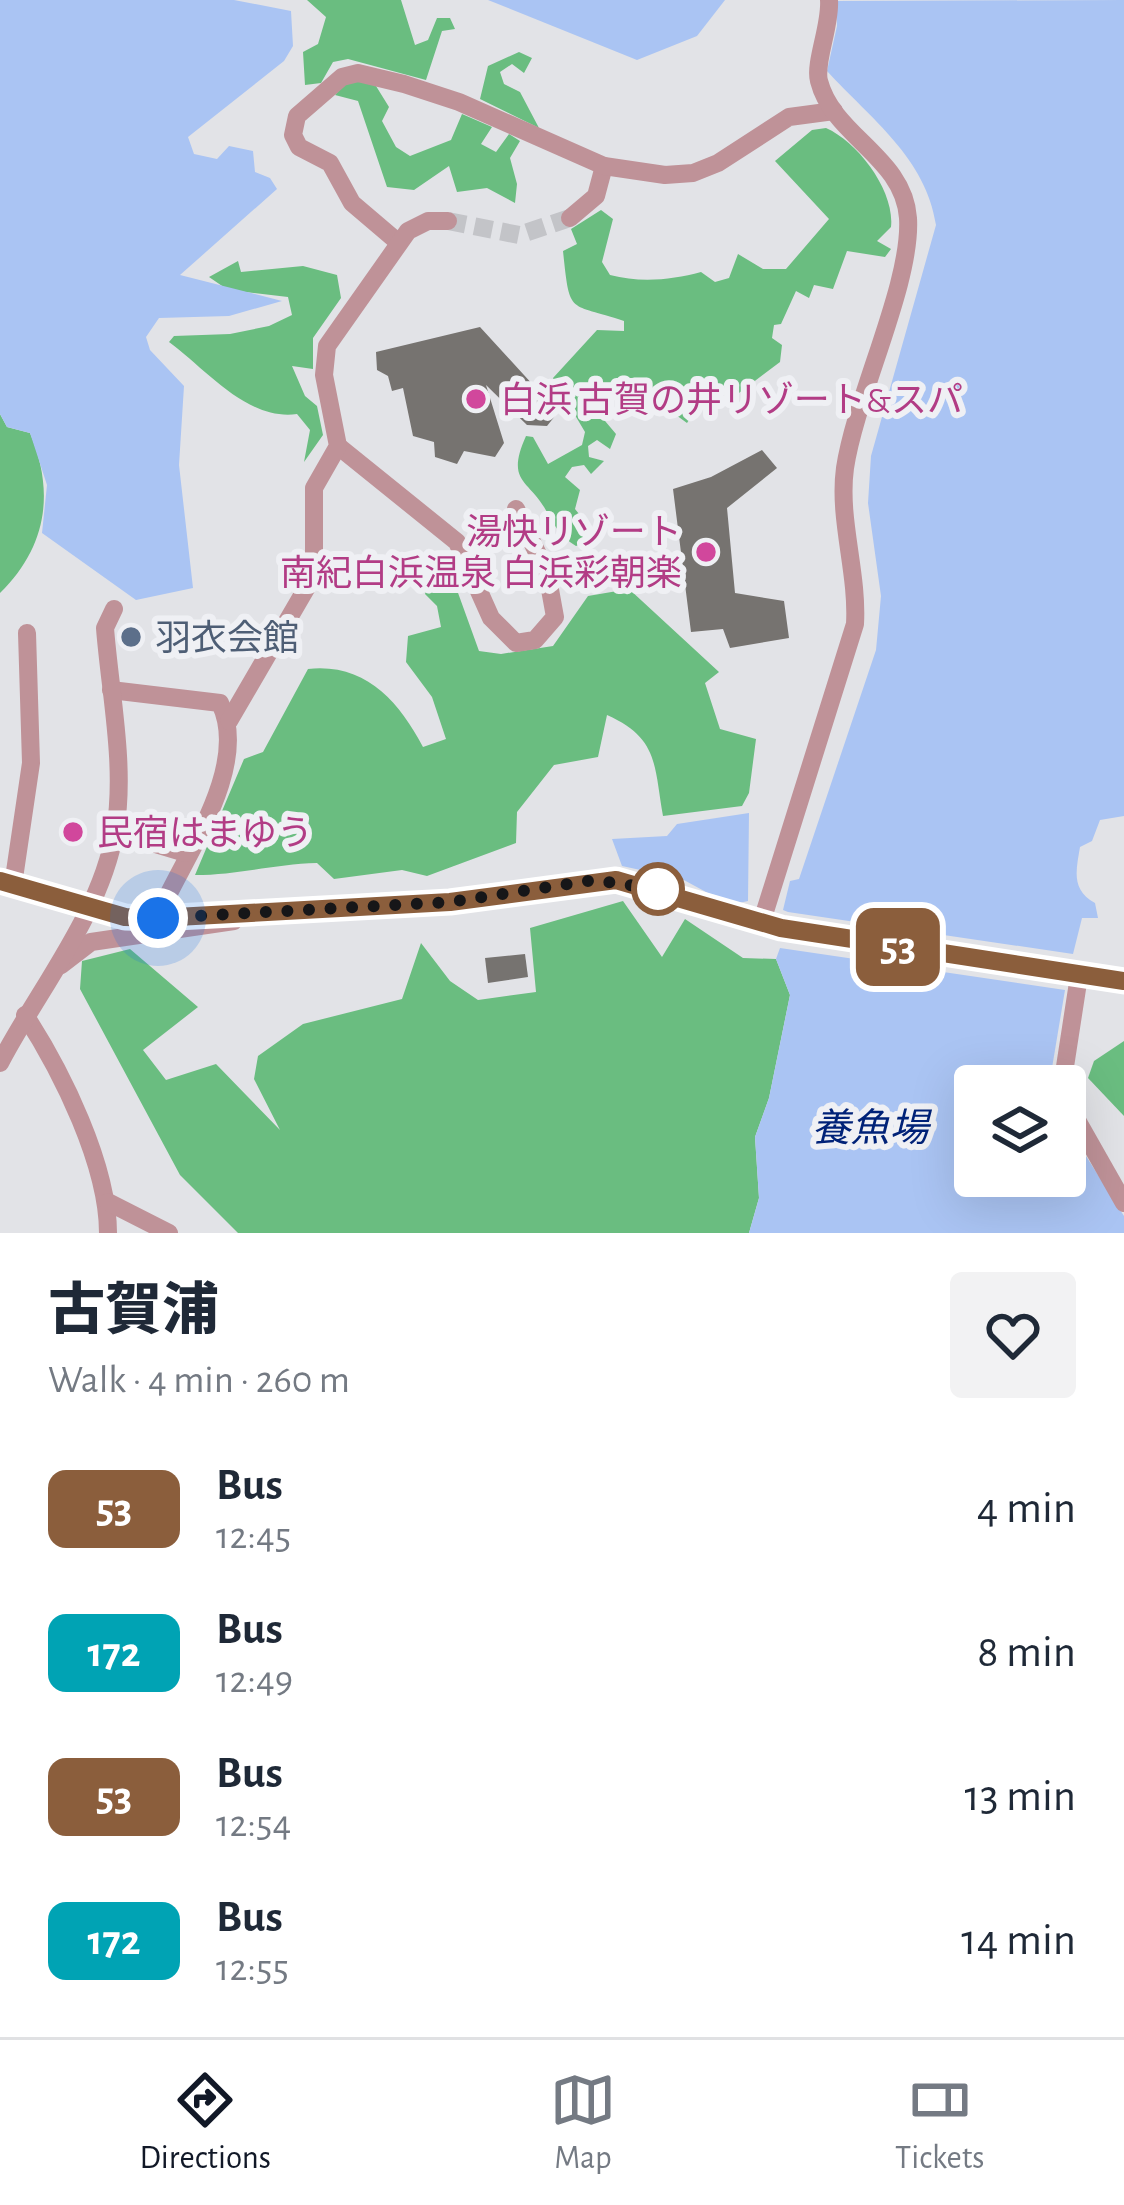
<!DOCTYPE html>
<meta charset="utf-8">
<style>
body{margin:0;font-family:"Alegreya Sans","Noto Sans JP",sans-serif;background:#f2f2f3;color:#1f2937;height:100vh;display:flex;flex-direction:column;font-size:45px;white-space:nowrap}
*{box-sizing:border-box;margin:0}
p{font-size:39px;color:#747a83}
.icon{flex:none;width:66px;height:66px;fill:none;stroke:currentColor;stroke-width:2;stroke-linecap:round;stroke-linejoin:round}
.map{position:relative;height:1233px;overflow:hidden}
.side{display:flex;flex-direction:column;background:#fff;flex:1}
.side>*{flex:none}
.badge{padding:0 24px;border-radius:18px;font-size:42px;line-height:78px}
.fabs{position:absolute;left:954px;top:1065px;display:grid;gap:24px}
.fabs a{display:grid;place-items:center;width:132px;height:132px;border-radius:12px;background:#fff;box-shadow:0 12px 48px #0002;font-size:60px}
.you{position:absolute;width:60px;height:60px;margin:-30px;border:9px solid #fff;border-radius:50%;background:#1a73e8;box-shadow:0 0 0 18px #1a73e833}
.map>.badge{position:absolute;translate:-50% -50%;box-shadow:0 0 0 6px #fff}
.round{display:grid;place-items:center;flex:none;width:126px;height:126px;border-radius:12px;background:#f2f2f3}
.head{display:flex;align-items:center;justify-content:space-between;height:204px;padding:0 48px}
h1{font-size:57px;font-weight:800;line-height:90px}
ul{padding:0;list-style:none}
li{display:flex;align-items:center;gap:36px;height:144px;padding:0 48px}
li div{flex:1}
li b{display:block;font-size:45px}
li em{font-style:normal}
li .badge{min-width:132px;font-weight:700;text-align:center}
.menu{display:flex;justify-content:space-around;align-items:center;height:168px;border-top:3px solid #e0e1e3;background:#fff;font-size:33px;color:#747a83}
.menu a{display:grid;justify-items:center;gap:6px}
.menu .selected{color:#111827}
.map>svg:first-child{display:block}
.forest{fill:#6abd80}
.water{fill:#aac4f3}
.building{fill:#767370}
.lines{fill:none;stroke-linecap:round;stroke-linejoin:round}
.minor-tunnel{stroke:#c3c4c8;stroke-width:18;stroke-dasharray:18 9;stroke-linecap:butt}
.minor{stroke:#bf9298;stroke-width:18}
.major{stroke:#994c5b;stroke-width:21}
.line-casing{stroke:#fff;stroke-width:27}
.line{stroke:#8b5e3c;stroke-width:18}
.walk{stroke:#161618;stroke-width:12;stroke-dasharray:0 21.6}
.hotel-dot{fill:#d1479c;stroke:#eff0f4;stroke-width:4.5}
.service-dot{fill:#5c6f8a;stroke:#eff0f4;stroke-width:4.5}
.stop-dot{fill:#fff;stroke:#8b5e3c;stroke-width:6}
.labels{text-anchor:middle;stroke-width:12;stroke-linejoin:round;paint-order:stroke}
.hotel-label{font-size:36px;fill:#b23c85;stroke:#eff0f4;text-anchor:start}
.service-label{font-size:36px;fill:#4e5e75;stroke:#eff0f4;text-anchor:start}
.water-label{font-size:39px;font-style:italic;fill:#002278;stroke:#eff0f4}
</style>
<div class="map">
<svg width="1124" height="1233" viewBox="0 0 1124 1233">
<rect width="100%" height="100%" fill="#e2e3e7"/>
<g class="forest">
<polygon points="307,0 401,0 415,45 428,40 437,18 450,18 455,29 442,31 426,80 348,59 333,62 321,83 305,85 303,52 318,44 326,17"/>
<polygon points="519,52 532,58 524,73 512,64 500,72 504,84 520,92 539,128 480,99 488,66"/>
<polygon points="360,80 376,86 389,107 382,121 396,147 410,156 451,140 462,114 492,127 481,144 496,152 509,134 520,141 510,158 517,184 515,203 487,188 457,192 449,166 414,190 387,187 358,101 335,95 344,85"/>
<path d="M826,128C858,142 895,191 891,227L877,241L891,249L885,257L847,251L833,289L814,285L809,298L796,291L781,324L774,325L772,338L782,345L780,362L735,396L724,393L696,409L687,423L625,378L600,415L616,434L610,449L597,440L588,446L589,457L604,461L591,474L584,465L572,467L565,477L580,490L575,509L592,530L589,542L576,546C557,534 555,525 544,507C527,479 506,481 526,436L533,437L548,464L582,445L585,432L553,378L597,330L624,331V321C568,302 570,317 563,251L577,244L571,229L601,210L613,219L602,262L610,275C640,283 672,280 701,272L715,282L729,278L738,254L763,269H786L829,219L775,161L812,130Z"/>
<path d="M238,261L241,272L303,266L337,275L341,298L313,338V369L292,366L305,396L317,406L323,435L304,462L310,430L297,414C247,421 206,369 169,342L174,336L230,334L269,326L292,315L288,297L228,290L209,277Z"/>
<path d="M0,414L7,427L30,433C55,492 47,547 0,593Z"/>
<path d="M433,570L453,579L479,651L501,654L553,646L588,596L629,589L719,672L705,683L720,729L756,739L749,793L742,806L663,816C654,766 659,738 607,715L598,757L554,765L517,812L516,843L427,876L402,870L334,879L317,863C275,864 237,875 195,875L244,759L263,752L308,669C365,663 398,700 423,747L446,739L432,697L406,662L408,636L441,627L437,606L425,594Z"/>
<polygon points="623,901 662,957 685,919 743,958 776,959 790,995 769,1098 755,1137 759,1198 749,1233 238,1233 180,1175 80,989 82,961 130,949 198,1007 143,1050 166,1080 216,1064 280,1130 254,1079 258,1056 303,1024 402,999 421,943 450,981 478,1000 536,992 530,928"/>
<polygon points="1124,1041 1124,1116 1088,1078 1094,1061"/>
</g>
<g class="water">
<polygon points="0,0 234,0 291,11 293,46 284,61 188,137 194,154 217,159 229,146 253,151 255,172 270,178 277,189 180,275 282,301 229,316 159,318 146,337 150,350 184,386 179,465 193,588 136,600 42,533 47,485 30,433 7,427 0,414"/>
<polygon points="488,0 725,0 697,36 637,60"/>
<path d="M1124,0V816L1100,820L1092,841L1080,847C1076,871 1071,890 1095,903L1098,918H1082L1073,954L788,912L783,910L790,881L799,879L876,650L881,596L868,503L871,456L936,225C926,158 871,119 827,71L837,26L836,1Z"/>
<polygon points="749,813 748,901 730,905 682,879 622,866 612,839 667,836 677,824"/>
<polygon points="780,948 1065,990 1049,1086 975,1086 975,1176 1065,1176 1065,1123 1124,1216 1124,1233 749,1233 759,1198 755,1137 769,1098 790,995 776,959"/>
</g>
<g class="building">
<polygon points="480,327 555,409 555,416 547,426 527,425 486,385 504,443 495,457 464,451 457,464 435,457 434,442 413,436 403,388 392,391 388,376 377,370 376,352"/>
<polygon points="762,450 777,468 727,508 735,593 784,601 789,638 730,648 723,629 691,632 673,489 711,477"/>
<polygon points="525,954 528,977 488,983 485,958"/>
</g>
<g class="lines">
<polyline class="minor-tunnel" points="448,221 519,235 570,218"/>
<g class="minor">
<polyline points="570,218 596,196 604,166"/>
<polyline points="399,243 352,203 330,163 299,147 293,135 297,116 342,77 358,73 404,84 459,102 604,166 665,175 693,173 718,163 789,117 834,111"/>
<polyline points="338,446 457,542 491,618 516,643 535,640 555,617 547,573 516,509"/>
<path d="M111,690L220,703C251,767 184,856 157,918"/>
<polyline points="229,721 314,575 314,488 338,446 324,375 327,346 408,231 428,221 448,221"/>
<polyline points="115,832 185,853"/>
<polyline points="13,885 31,763 27,633"/>
<path d="M761,924L855,624C858,572 838,519 845,468C856,395 912,283 908,218C904,157 833,136 819,81C814,63 831,25 829,0"/>
<polyline points="61,965 91,942 234,921"/>
<path d="M25,1015C62,1072 108,1165 108,1233"/>
<path d="M0,1063C38,990 101,914 115,831C126,766 110,693 105,628L114,609"/>
<polyline points="1062,1086 1079,976"/>
<polyline points="1065,1099 1124,1203"/>
<polyline points="108,1202 169,1233"/>
</g>
<polyline class="major" points="0,881 125,917 157,918 450,902 616,880 761,924 1124,981"/>
</g>
<g class="lines">
<g class="line-casing">
<polyline id="line" points="0,881 125,917 158,918 450,902 616,880 781,928 1124,981"/>
</g>
<use href="#line" class="line"/>
<polyline class="walk" points="158,918 450,902 594,880 658,889"/>
</g>
<g class="hotel-dot">
<circle cx="476" cy="399" r="12"/>
<circle cx="706" cy="552" r="12"/>
<circle cx="73" cy="832" r="12"/>
</g>
<circle class="service-dot" cx="131" cy="637" r="12"/>
<circle class="stop-dot" cx="658" cy="889" r="24"/>
<g class="labels">
<g class="hotel-label">
<text x="500" y="412">白浜 古賀の井リゾート&amp;スパ</text>
<text x="682" y="544" text-anchor="end">湯快リゾート<tspan x="682" dy="41">南紀白浜温泉 白浜彩朝楽</tspan></text>
<text x="97" y="845">民宿はまゆう</text>
</g>
<g class="service-label">
<text x="155" y="650">羽衣会館</text>
</g>
<g class="water-label">
<text x="870" y="1141">養魚場</text>
</g>
</g>
</svg>
<div class="fabs">
<a><svg class="icon" aria-label="layers" viewBox="0 0 24 24"><path d="M12 4l9 5-9 5-9-5zM3 14l9 5 9-5"/></svg></a>
</div>
<div class="you" style="left:158px;top:918px"></div>
<b class="badge" style="left:898px;top:947px;background:#8b5e3c;color:#fff">53</b>
</div>
<section class="side">
<div class="head"><div><h1>古賀浦</h1><p>Walk · 4 min · 260 m</p></div><a class="round"><svg class="icon" aria-label="heart" viewBox="0 0 24 24"><path d="M12 20l-8-8c-3-5 5-10 8-4 3-6 11-1 8 4z"/></svg></a></div>
<ul>
<li><span class="badge" style="background:#8b5e3c;color:#fff">53</span><div><b>Bus</b><p>12:45</p></div><em>4 min</em></li>
<li><span class="badge" style="background:#00a3b4;color:#fff">172</span><div><b>Bus</b><p>12:49</p></div><em>8 min</em></li>
<li><span class="badge" style="background:#8b5e3c;color:#fff">53</span><div><b>Bus</b><p>12:54</p></div><em>13 min</em></li>
<li><span class="badge" style="background:#00a3b4;color:#fff">172</span><div><b>Bus</b><p>12:55</p></div><em>14 min</em></li>
</ul>
</section>
<nav class="menu">
<a class="selected"><svg class="icon" aria-label="directions" viewBox="0 0 24 24"><path d="M12 3l9 9-9 9-9-9zM9 14v-3h6M13 9l2 2-2 2"/></svg>Directions</a>
<a><svg class="icon" aria-label="map" viewBox="0 0 24 24"><path d="M3 6l6-2 6 2 6-2v14l-6 2-6-2-6 2zM9 4v14M15 6v14"/></svg>Map</a>
<a><svg class="icon" aria-label="tickets" viewBox="0 0 24 24"><path d="M3 7h18v10H3zM15 7v10"/></svg>Tickets</a>
</nav>
